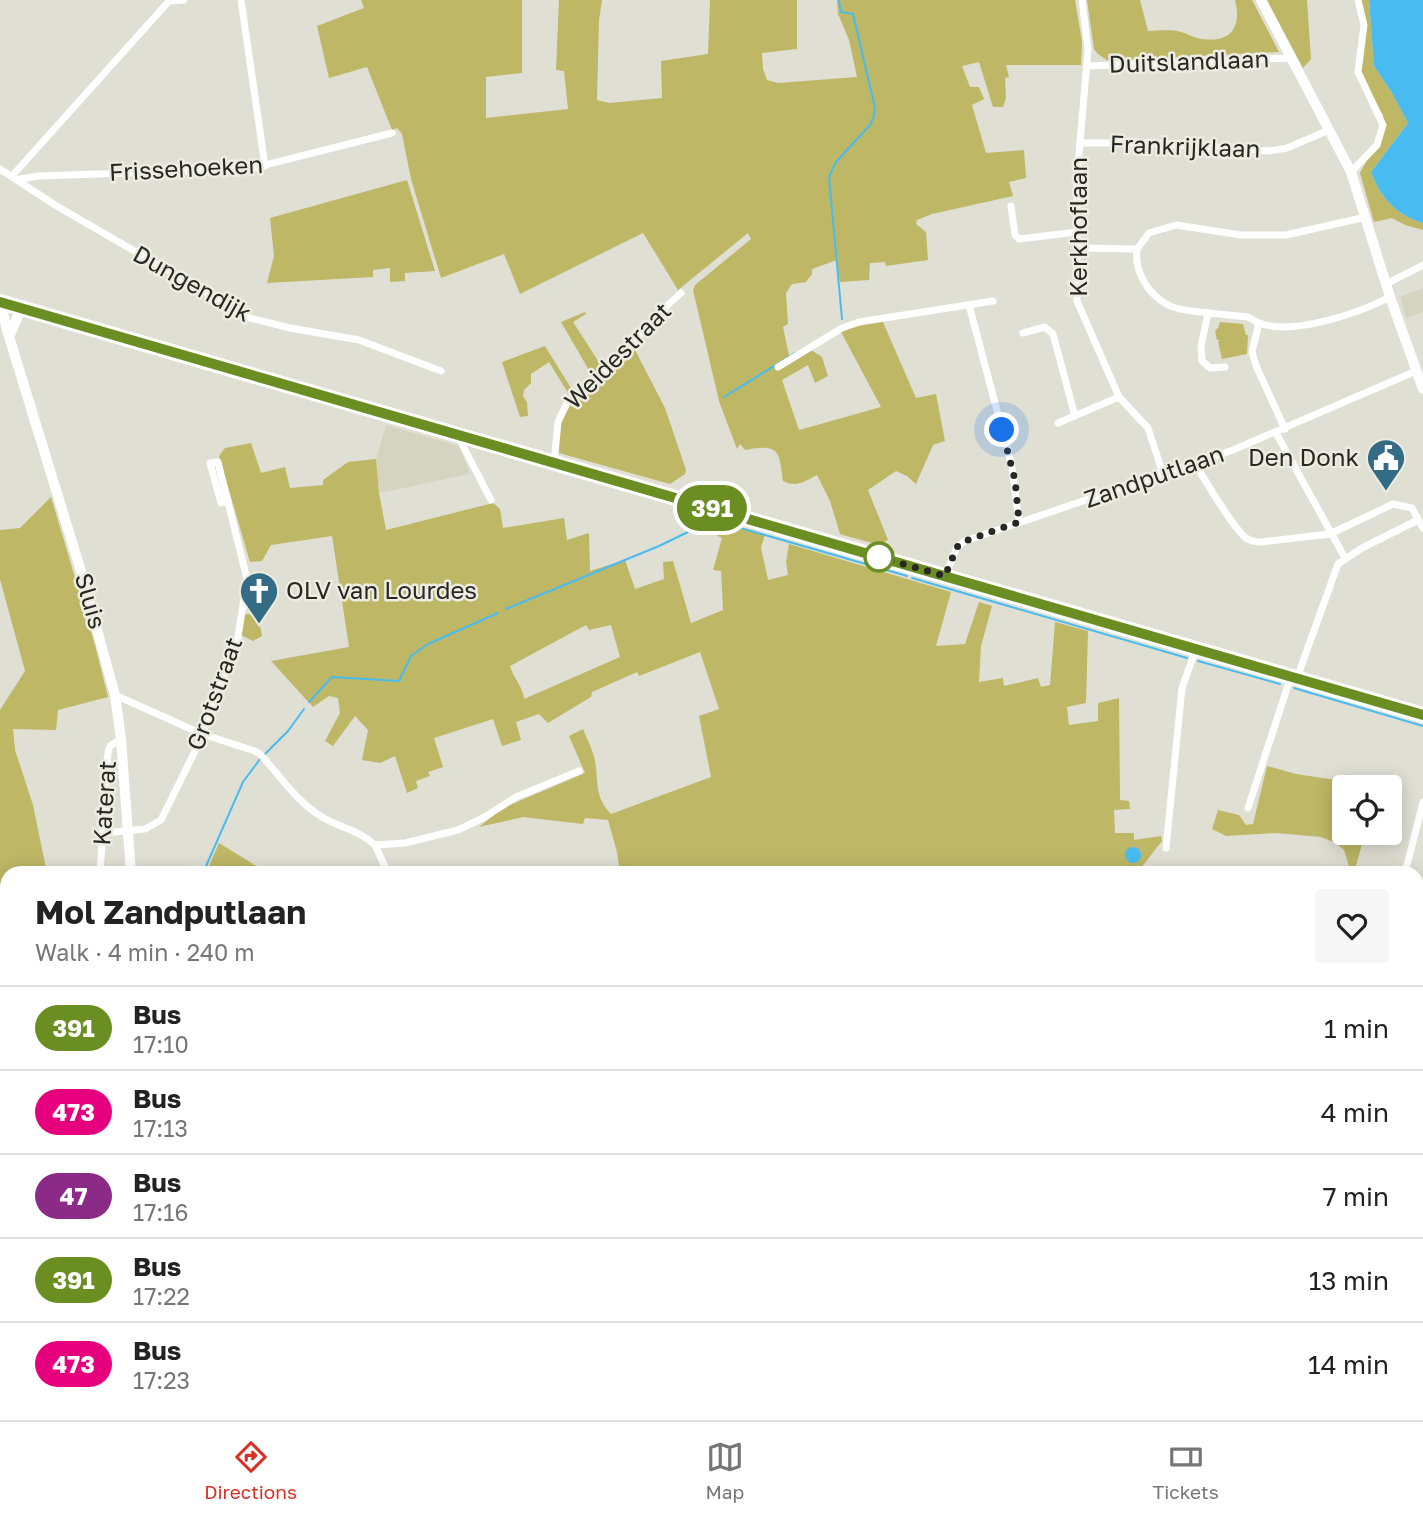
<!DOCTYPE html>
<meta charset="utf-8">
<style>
body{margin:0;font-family:"Golos Text",sans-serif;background:#f6f6f6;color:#222;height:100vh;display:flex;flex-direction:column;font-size:26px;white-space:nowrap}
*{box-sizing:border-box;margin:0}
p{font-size:23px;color:#767676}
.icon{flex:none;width:38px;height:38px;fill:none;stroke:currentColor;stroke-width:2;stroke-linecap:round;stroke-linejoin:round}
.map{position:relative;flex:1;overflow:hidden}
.drawer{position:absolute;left:0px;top:866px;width:1424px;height:555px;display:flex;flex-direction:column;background:#fff;border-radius:21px 21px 0 0;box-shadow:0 4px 18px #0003}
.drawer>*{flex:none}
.badge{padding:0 14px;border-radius:23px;font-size:24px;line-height:46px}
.buttons{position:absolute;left:1332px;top:775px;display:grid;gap:14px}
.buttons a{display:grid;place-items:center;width:70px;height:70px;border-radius:7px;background:#fff;box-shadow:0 4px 18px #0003;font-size:35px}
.you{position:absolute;width:35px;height:35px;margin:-18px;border:5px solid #fff;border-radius:50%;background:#1a73e8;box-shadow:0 0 0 10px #1a73e833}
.map>.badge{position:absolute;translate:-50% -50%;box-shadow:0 0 0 4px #fff}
.round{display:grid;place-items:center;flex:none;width:74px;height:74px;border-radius:7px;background:#f6f6f6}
.summary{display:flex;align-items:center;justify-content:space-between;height:119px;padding:0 35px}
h1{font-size:33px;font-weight:700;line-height:52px}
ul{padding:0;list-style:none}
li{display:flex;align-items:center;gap:21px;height:84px;padding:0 35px;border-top:2px solid #e0e0e0}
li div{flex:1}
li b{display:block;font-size:26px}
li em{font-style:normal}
li .badge{min-width:77px;font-weight:700;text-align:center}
.menu{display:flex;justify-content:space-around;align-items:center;height:98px;border-top:2px solid #e0e0e0;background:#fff;font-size:19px;color:#767676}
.menu a{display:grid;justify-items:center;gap:4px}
.menu .selected{color:#d93025}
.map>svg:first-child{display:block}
.built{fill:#d5d4c1}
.green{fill:#beb766;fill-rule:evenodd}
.water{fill:#48bcf0}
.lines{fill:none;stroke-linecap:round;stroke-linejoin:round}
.stream{stroke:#48bcf0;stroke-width:2}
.minor{stroke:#fff;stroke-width:7}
.tertiary{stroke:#fff;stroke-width:10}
.primary{stroke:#85d5f6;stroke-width:12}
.line-casing{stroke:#fff;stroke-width:16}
.line{stroke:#6b8e23;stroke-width:10}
.walk{stroke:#282723;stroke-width:7;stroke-dasharray:0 12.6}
.stop-dot{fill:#fff;stroke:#6b8e23;stroke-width:3.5}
.labels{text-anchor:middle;stroke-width:5;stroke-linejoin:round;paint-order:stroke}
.street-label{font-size:24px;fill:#282723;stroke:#edece1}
.poi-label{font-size:24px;fill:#282723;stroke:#edece1;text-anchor:end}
</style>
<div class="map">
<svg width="1423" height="1420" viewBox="0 0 1423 1420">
<rect width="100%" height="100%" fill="#e0dfd4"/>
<g class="built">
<polygon points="1423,288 1423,312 1406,318 1400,297"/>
<polygon points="386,425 459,446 470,474 379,493 376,459"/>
</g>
<g class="green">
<path d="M361,0H522V73L486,77V118L568,109L564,71L556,70L559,0H602L599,20L597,100L609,103L662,98L661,61L708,54L710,0H797V49L762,53L763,69L767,80L778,83L857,77L849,40L838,14L837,0H1075L1082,42L1081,65H1006L1009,77L1005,78L1006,98L1003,107H993L979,62L962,66L970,87H979L984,99L972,105L986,153L1024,150L1026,178L1009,182L1013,196L932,214L917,220L916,224L926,232L928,260L886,266L885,262L870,263L869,280L840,282L837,260L812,269V274L806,282L792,284L786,293L788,324L783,327L790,360L811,350L822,357L828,376L815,383L808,365L782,380L799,430L881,407L841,332L846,329L882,320L916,398L936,394L945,441L933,445L916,484L907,476L896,471L868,490L888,540L879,545L840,534L830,501L817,475C805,481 797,488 783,481C779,451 780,443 745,450L740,444L737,449L719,401L693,290L695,285L751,239L748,233L678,290L643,233L520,294L504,254L441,278L411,179L402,134L397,128L392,130L367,67L329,78L317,26L364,8Z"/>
<path d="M1087,0H1140L1148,31C1158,31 1171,29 1181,32C1188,34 1194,38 1202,39C1231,43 1242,27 1235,0H1252L1279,52L1108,61L1097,53L1094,49Z"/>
<polygon points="1267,0 1307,0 1311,59 1303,68"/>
<path d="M1359,0H1369L1374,66L1392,93L1408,123L1371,172C1380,197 1396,215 1423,223V230L1405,225L1392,218L1374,222L1360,173L1384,129L1383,115L1367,87L1360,67L1363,51Z"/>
<polygon points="407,180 435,271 405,273 405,281 390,282 390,268 373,270 373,277 267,283 274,256 270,218"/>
<polygon points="585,312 586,314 573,322 602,367 593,377 561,322"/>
<polygon points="1220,322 1243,324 1246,335 1248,335 1247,354 1222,359 1218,341 1221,340 1217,340 1215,331 1218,328"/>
<polygon points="545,346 574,393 570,396 549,362 531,374 531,383 524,390 523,396 527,402 528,416 520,417 502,362"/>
<polygon points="634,348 665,408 686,470 685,474 670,484 559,453 560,422 570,404 607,375"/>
<path d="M251,443L261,473L285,467L290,488L323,485V480L348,462L376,459L379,493L386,530L493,503L500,509L503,528L564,518L567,540L589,533L590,571L625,560L635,589L664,579L663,562L673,561L691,623L723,610L721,571L713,570L722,538L716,535L719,522L765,534L761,548L768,580L788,575L786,562L789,544L951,592L936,646L965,644L979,602L992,606L981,646L979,682L1003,678L1004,686L1038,678L1041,687L1050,685L1055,622L1088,631L1086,703L1067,707L1069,725L1098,721V703L1119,698L1120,800L1129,801L1130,809L1114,810L1115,833H1134V840L1161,836L1162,841L1137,873H620L617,852L608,820L585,818L583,824L523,817L479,827L503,808L585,773L569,736L583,729C587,739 593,750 595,761C599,783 594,796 611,814L711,777L699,716L719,709L700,652L639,676L637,672L592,692L591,697L548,723L539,714L516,722L521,740L502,746L493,719L434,738L443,767L428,772L430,776L416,781L418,788L407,793L395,756L380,763L362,760L368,730L355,716L333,746L325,741L340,713L338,698L329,696L313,707L271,661L349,647L332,536L271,545L262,561L250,562L219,456L225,448ZM586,625L589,630L611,625L620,657L524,699C524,689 513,677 510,666Z"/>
<polygon points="51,497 95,645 108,697 58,710 56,730 13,729 15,750 33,805 47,873 7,873 7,961 0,950 0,710 25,671 0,579 0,530 20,528"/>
<polygon points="248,614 258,616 262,636 253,641 241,635 244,615"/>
<polygon points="1267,766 1296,774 1382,787 1344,788 1344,833 1365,833 1354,873 1351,873 1344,850 1336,843 1321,837 1276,833 1226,836 1212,829 1218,810 1239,815 1246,825 1253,824"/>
<polygon points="219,843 263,870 263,873 206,873"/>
<polygon points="1418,939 1423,941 1423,994 1418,992"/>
<polygon points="7,982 7,1030 0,1030 0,983"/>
<polygon points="0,1039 7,1039 7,1070 0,1160"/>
<rect x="242" y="1414" width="91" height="6"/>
<polygon points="400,1414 497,1414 528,1420 406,1420 406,1416"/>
<polygon points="606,1414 796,1414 795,1420 632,1420"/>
</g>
<g class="water">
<path d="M1369,0H1423V223C1396,215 1380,197 1371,172L1408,123L1392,93L1374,66Z"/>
<circle cx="1133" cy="855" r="8"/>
<polygon points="1418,1034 1423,1038 1423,1420 863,1420 865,1414 1418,1414"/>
</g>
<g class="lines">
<g class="stream">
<polyline points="839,0 841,12 853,14 875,108 874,116 870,125 836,162 829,177 842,319"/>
<polyline points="724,397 795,353"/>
<polyline points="912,578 1187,658"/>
<polyline points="506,609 659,546 713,520 907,576"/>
<polyline points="1198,661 1280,684"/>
<polyline points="1294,688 1423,726"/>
<polyline points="309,702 332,677 399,681 411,656 428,644 498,613"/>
<polyline points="265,754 288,731 304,709"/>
<polyline points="203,873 243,782 260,759"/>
<polyline points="140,1420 140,1414"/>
</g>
<g class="minor">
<polyline points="241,0 265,166"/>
<polyline points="1082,0 1088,50 1077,177 1077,301 1119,397 1148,428 1163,474"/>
<polyline points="169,1 184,0"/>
<polyline points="1087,66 1291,58"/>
<polyline points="1080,143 1153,143 1268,151 1287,148 1329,130"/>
<polyline points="0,169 55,205 250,318 290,328 359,340 441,371"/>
<polyline points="1351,172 1377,145 1383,125 1358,72 1364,25 1358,0"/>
<polyline points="12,176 170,0"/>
<polyline points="20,179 38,176 249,169 392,133"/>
<polyline points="1011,206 1015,235 1019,239 1078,232"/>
<polyline points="1078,248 1137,249 1149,233 1176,225 1241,235 1286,235 1366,217"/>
<path d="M1137,249C1134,272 1148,294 1168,305C1179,311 1196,311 1208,313"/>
<polyline points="1386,284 1423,265"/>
<polyline points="969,305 1012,467 1019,522"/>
<path d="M1259,323C1293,336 1359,313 1390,297"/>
<polyline points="1023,333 1045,327 1053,334 1075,416"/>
<polyline points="778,367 842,328 859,322 993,301"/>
<polyline points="1225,367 1210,368 1202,361 1201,346 1208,313 1248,317 1259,323 1252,352 1257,368 1285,429"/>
<polyline points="1058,423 1119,397"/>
<polyline points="1276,433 1345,558"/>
<polyline points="462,436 462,444 491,500"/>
<polyline points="554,463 558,422 567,403 615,362 659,313 681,293"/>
<path d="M1195,464C1206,481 1232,527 1246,538C1251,541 1256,542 1262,542L1330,534L1393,504L1412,508L1423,528"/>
<polyline points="945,576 957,547 965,541 1233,450 1416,371"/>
<polyline points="1297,678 1338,564 1362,548 1418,520"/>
<path d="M115,695L202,734L255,751L261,755C280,776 297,802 322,817C340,828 359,830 375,845L405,843L458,830L483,818L516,797L579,771"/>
<polyline points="1248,808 1291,676"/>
<polyline points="103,833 145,829 161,820 200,741 238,637 247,579 218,462 210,463 221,503 228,501"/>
<polyline points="375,845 388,873"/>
<polyline points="1166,848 1182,688 1196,649"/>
<polyline points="100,873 108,752 110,746 121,739"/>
<polyline points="1405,873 1423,802"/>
<polyline points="0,1296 7,1319"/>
<polyline points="36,1420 37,1414"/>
</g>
<g class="tertiary">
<polyline points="1261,0 1351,172 1390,297 1423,389"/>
<polyline points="0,299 7,330 80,568 115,695 121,739 131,873"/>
<polyline points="10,335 21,308"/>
<polyline points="154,1414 155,1420"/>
</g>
<polyline class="primary" points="0,302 1423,715"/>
</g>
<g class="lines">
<g class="line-casing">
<polyline id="line" points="0,302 1423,715"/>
</g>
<use href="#line" class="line"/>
<polyline class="walk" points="879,557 945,576 957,547 965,541 1019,522 1015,480 1002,430"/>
</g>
<defs>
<g id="civic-pin" transform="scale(2.0125)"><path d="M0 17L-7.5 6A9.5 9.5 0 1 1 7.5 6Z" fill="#346c86" stroke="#edece1"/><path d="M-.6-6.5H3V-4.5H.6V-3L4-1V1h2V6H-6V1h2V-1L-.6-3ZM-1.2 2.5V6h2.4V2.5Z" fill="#fff"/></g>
<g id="church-pin" transform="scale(2.0125)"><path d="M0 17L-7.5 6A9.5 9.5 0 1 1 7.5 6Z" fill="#346c86" stroke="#edece1"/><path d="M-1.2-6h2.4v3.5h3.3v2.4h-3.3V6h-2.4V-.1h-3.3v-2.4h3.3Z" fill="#fff"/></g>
</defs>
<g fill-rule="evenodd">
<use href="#civic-pin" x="1386" y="458"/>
<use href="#church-pin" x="259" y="591"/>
</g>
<circle class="stop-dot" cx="879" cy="557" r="14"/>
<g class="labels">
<g class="street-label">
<text transform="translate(1189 62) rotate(-2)" y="8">Duitslandlaan</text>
<text transform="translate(1185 147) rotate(2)" y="8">Frankrijklaan</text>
<text transform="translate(186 169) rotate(-3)" y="8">Frissehoeken</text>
<text transform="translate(1079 227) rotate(-90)" y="8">Kerkhoflaan</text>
<text transform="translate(192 284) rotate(29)" y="8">Dungendijk</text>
<text transform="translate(618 356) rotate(-45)" y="8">Weidestraat</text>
<text transform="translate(1154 477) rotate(-19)" y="8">Zandputlaan</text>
<text transform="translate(90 601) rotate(74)" y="8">Sluis</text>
<text transform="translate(215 694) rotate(-70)" y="8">Grotstraat</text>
<text transform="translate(105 803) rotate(-86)" y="8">Katerat</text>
</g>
<g class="poi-label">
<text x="1359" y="466">Den Donk</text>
<text x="286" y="599" text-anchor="start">OLV van Lourdes</text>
</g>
</g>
</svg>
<div class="buttons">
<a><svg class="icon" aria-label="locate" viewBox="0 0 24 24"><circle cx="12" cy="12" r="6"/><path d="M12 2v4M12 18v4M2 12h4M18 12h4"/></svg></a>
</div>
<div class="you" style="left:1002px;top:430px"></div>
<b class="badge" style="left:712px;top:508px;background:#6b8e23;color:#fff">391</b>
<section class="drawer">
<div class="summary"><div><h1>Mol Zandputlaan</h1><p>Walk · 4 min · 240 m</p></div><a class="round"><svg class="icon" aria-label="heart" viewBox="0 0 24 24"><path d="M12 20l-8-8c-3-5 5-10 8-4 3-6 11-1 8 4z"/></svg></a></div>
<ul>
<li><span class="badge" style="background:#6b8e23;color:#fff">391</span><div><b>Bus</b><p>17:10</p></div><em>1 min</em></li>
<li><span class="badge" style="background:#e6007e;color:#fff">473</span><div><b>Bus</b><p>17:13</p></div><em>4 min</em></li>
<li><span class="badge" style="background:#8c2b87;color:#fff">47</span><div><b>Bus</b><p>17:16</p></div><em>7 min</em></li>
<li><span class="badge" style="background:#6b8e23;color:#fff">391</span><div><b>Bus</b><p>17:22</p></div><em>13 min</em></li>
<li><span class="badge" style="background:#e6007e;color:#fff">473</span><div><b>Bus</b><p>17:23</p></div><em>14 min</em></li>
</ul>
</section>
</div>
<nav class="menu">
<a class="selected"><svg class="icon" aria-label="directions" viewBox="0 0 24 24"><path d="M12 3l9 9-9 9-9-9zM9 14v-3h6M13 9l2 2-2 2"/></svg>Directions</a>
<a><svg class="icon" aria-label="map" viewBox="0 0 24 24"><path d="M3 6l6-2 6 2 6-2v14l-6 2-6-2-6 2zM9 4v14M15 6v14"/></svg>Map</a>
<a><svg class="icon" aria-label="tickets" viewBox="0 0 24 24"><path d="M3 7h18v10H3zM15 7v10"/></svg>Tickets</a>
</nav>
